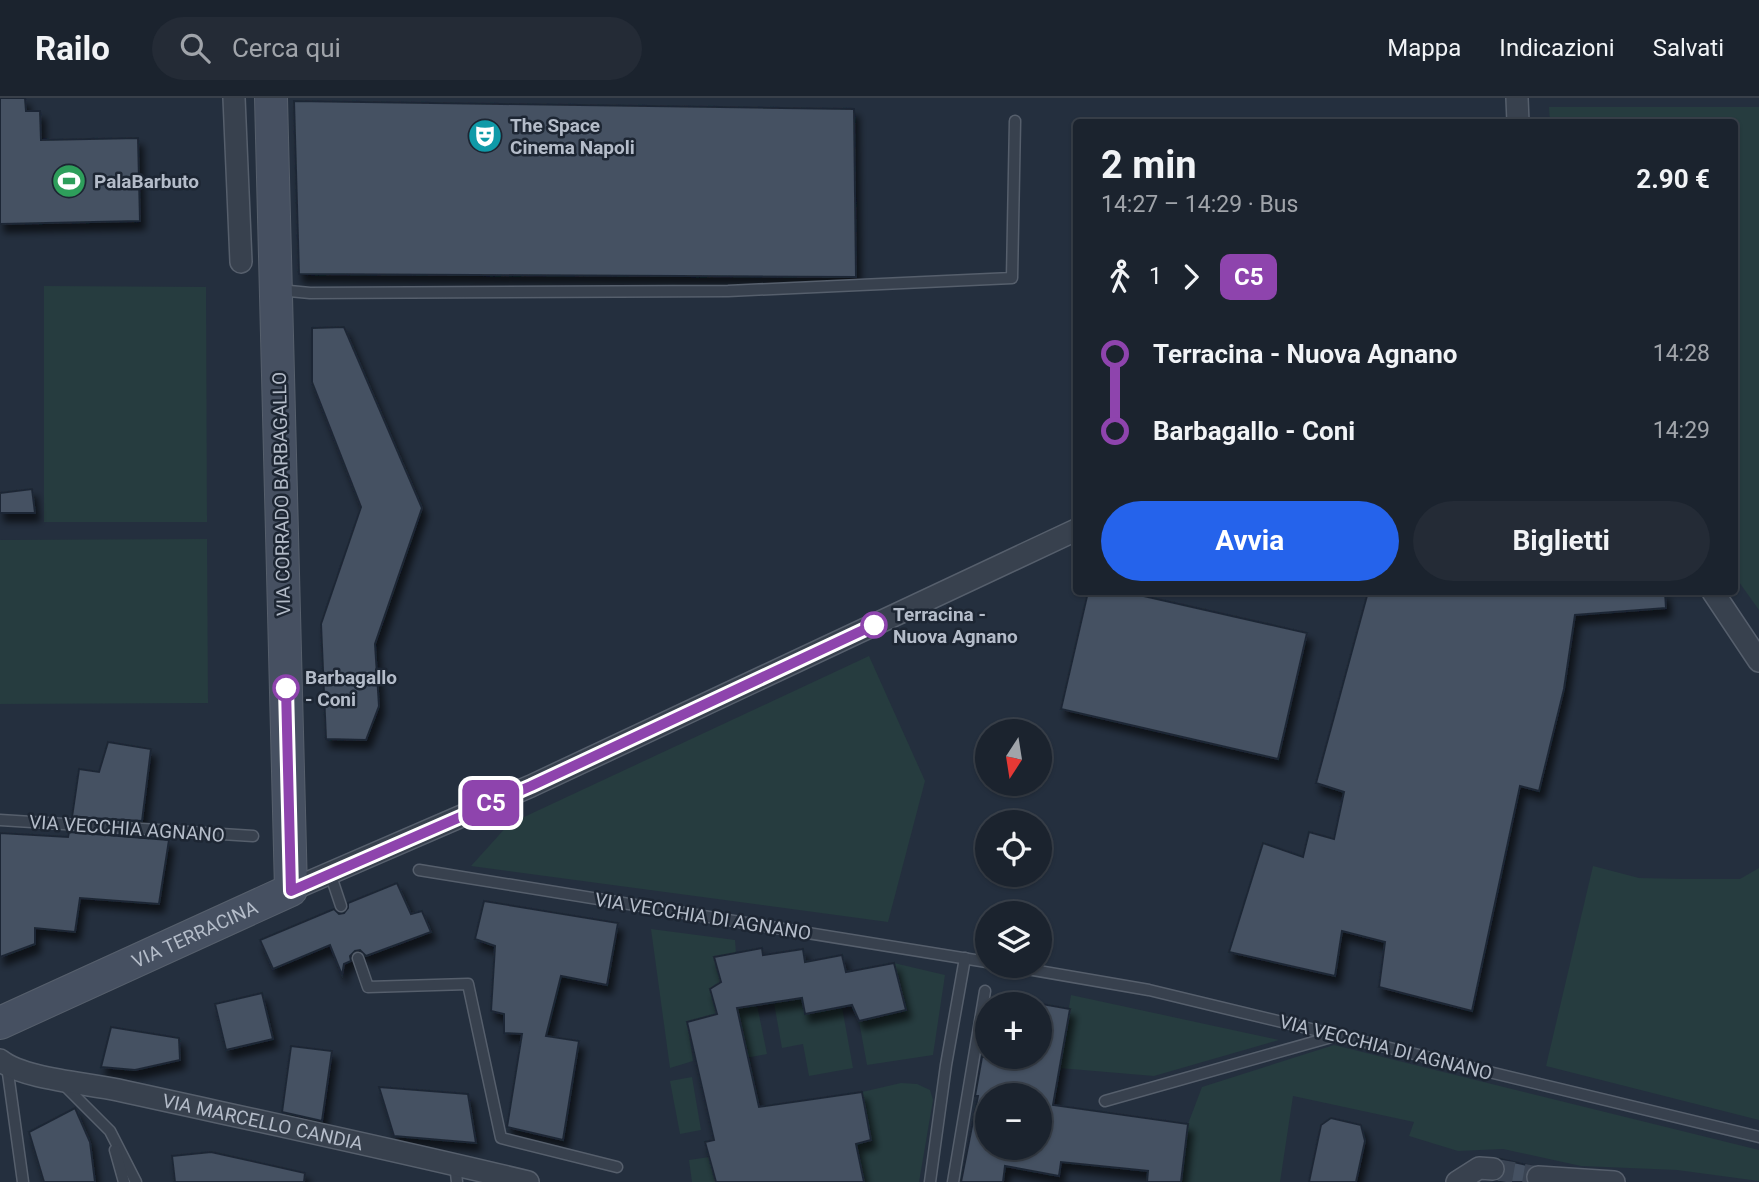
<!DOCTYPE html>
<html lang="it">
<meta charset="utf-8">
<style>
body{margin:0;font-family:Roboto,sans-serif;background:#242b36;color:#f1f3f6;height:100vh;display:flex;flex-direction:column;font-size:26px;white-space:nowrap}
*{box-sizing:border-box;margin:0}
p{font-size:23px;color:#a0a4aa}
.icon{flex:none;width:38px;height:38px;fill:none;stroke:currentColor;stroke-width:2;stroke-linecap:round;stroke-linejoin:round}
.map{position:relative;flex:1;overflow:hidden}
.sheet{position:absolute;left:1073px;top:21px;width:665px;height:476px;display:flex;flex-direction:column;background:#1b232e;border-radius:7px;box-shadow:0 2px 5px #0004,0 0 0 2px #39404a}
.sheet>*{flex:none}
.badge{padding:0 14px;border-radius:10px;font-size:24px;line-height:46px}
.needle{width:46px;rotate:192deg}
.fabs{position:absolute;left:975px;top:621px;display:grid;gap:14px}
.fabs a{display:grid;place-items:center;width:77px;height:77px;border-radius:50%;background:#1b232e;box-shadow:0 2px 5px #0004,0 0 0 2px #39404a;font-size:35px}
.map>.badge{position:absolute;translate:-50% -50%;box-shadow:0 0 0 4px #fff}
.legs{display:flex;align-items:center;gap:10px;height:77px;padding:0 28px;font-size:23px}
.legs p{margin-inline-start:auto}
.summary{display:flex;align-items:center;justify-content:space-between;height:119px;padding:0 28px}
h1{font-size:38px;font-weight:700;line-height:52px}
.button{display:flex;gap:14px;margin-top:auto;padding:14px 28px}
.button a{flex:1;height:80px;border-radius:42px;background:#2563eb;color:#fff;font-size:28px;font-weight:700;line-height:80px;text-align:center}
.button a+a{background:#242b36;color:#f1f3f6}
ul{padding:0 28px;list-style:none}
li{display:flex;align-items:center;gap:24px;height:77px;font-size:26px}
li i{display:grid;place-items:center;width:10px;height:100%;margin:0 9px;background:currentColor}
li i::after{content:'';width:18px;height:18px;margin:-9px;border:5px solid;border-radius:50%;background:#1b232e}
li p{margin-inline-start:auto}
li:first-child i{background:linear-gradient(#0000 50%,currentColor 0)}
li:last-child i{background:linear-gradient(currentColor 50%,#0000 0)}
header{display:flex;align-items:center;gap:42px;box-sizing:border-box;height:98px;padding:0 35px;background:#1b232e;border-bottom:2px solid #39404a}
header strong{font-size:33px}
nav{display:flex;gap:38px;margin-inline-start:auto;font-size:24px}
.search{width:490px;height:63px;background:#242b36;display:flex;align-items:center;gap:18px;box-sizing:border-box;padding:0 24px;border-radius:38px;color:#a0a4aa;font-size:26px}
.map>svg:first-child{display:block}
.green{fill:#263c3f}
.building{fill:#455162;stroke:#1f2835;stroke-width:2;fill-rule:evenodd;filter:url(#shadow)}
.lines{fill:none;stroke-linecap:round;stroke-linejoin:round}
.street-tunnel{stroke:#3a4453;stroke-width:21;stroke-dasharray:21 10;stroke-linecap:butt}
.lane-casing{stroke:#565f6c;stroke-width:13}
.street-casing{stroke:#565f6c;stroke-width:24}
.secondary-casing{stroke:#565f6c;stroke-width:34}
.lane{stroke:#38414e;stroke-width:10}
.street{stroke:#38414e;stroke-width:21}
.secondary{stroke:#465061;stroke-width:32}
.line-1-casing{stroke:#fff;stroke-width:16}
.line-1{stroke:#8e44ad;stroke-width:10}
.stop-1-dot{fill:#fff;stroke:#8e44ad;stroke-width:3.5}
.labels{text-anchor:middle;stroke-width:5;stroke-linejoin:round;paint-order:stroke}
.poi-label{font-size:19px;font-weight:bold;fill:#b4bcc9;stroke:#1d2633;text-anchor:start}
.street-label{font-size:19px;fill:#b4bcc9;stroke:#1d2633}
.stop-label{font-size:19px;font-weight:bold;fill:#b4bcc9;stroke:#1d2633;text-anchor:start}
</style>
<header>
<strong>Railo</strong>
<div class="search"><svg class="icon" aria-label="search" viewBox="0 0 24 24"><circle cx="10" cy="10" r="6"/><path d="M15 15l6 6"/></svg>Cerca qui</div>
<nav><a>Mappa</a><a>Indicazioni</a><a>Salvati</a></nav>
</header>
<div class="map">
<svg width="1759" height="1084" viewBox="0 0 1759 1084">
<defs>
<filter id="shadow"><feDropShadow dx="4.5" dy="8" stdDeviation="3.5" flood-color="#0009"/></filter>
</defs>
<rect width="100%" height="100%" fill="#242f3e"/>
<g class="green">
<polygon points="1549,9 1759,9 1759,512 1734,477 1734,24 1550,24"/>
<polygon points="44,188 206,189 207,424 44,424"/>
<polygon points="207,441 208,605 0,606 0,442"/>
<polygon points="869,558 925,683 888,824 471,768 509,726"/>
<polygon points="1593,768 1639,780 1683,781 1740,781 1759,770 1759,1022 1546,968"/>
<polygon points="651,831 735,842 736,855 714,859 721,884 717,916 687,924 693,963 670,970"/>
<polygon points="894,865 945,877 933,957 867,967 859,923 906,912"/>
<polygon points="1071,897 1279,942 1154,978 1059,970"/>
<polygon points="802,900 805,916 842,909 853,970 809,978 803,946 782,950 774,905"/>
<polygon points="757,907 767,956 746,960 737,911"/>
<polygon points="1334,947 1759,1052 1759,1083 1677,1072 1581,1068 1503,1051 1458,1053 1409,1038 1414,1024 1293,998 1280,1084 1181,1084 1188,1026 1202,989"/>
<polygon points="692,979 701,1032 680,1036 670,983"/>
<polygon points="901,985 917,986 930,992 933,1002 919,1084 864,1084 840,1049 871,1042 862,994"/>
<polygon points="709,1059 716,1084 692,1084 689,1062"/>
</g>
<g class="building">
<polygon points="0,0 25,0 26,13 40,13 41,42 138,40 140,123 0,126"/>
<polygon points="294,3 854,11 856,179 299,176"/>
<polygon points="344,229 422,410 375,546 379,608 366,642 326,641 321,526 361,409 312,284 312,230"/>
<polygon points="32,391 35,415 0,415 0,395"/>
<polygon points="1088,494 1126,494 1307,535 1278,661 1061,611"/>
<polygon points="1368,494 1665,494 1666,510 1575,517 1564,591 1539,693 1520,688 1472,913 1379,889 1385,844 1342,833 1335,878 1229,854 1263,745 1303,759 1309,734 1334,741 1344,694 1316,685"/>
<polygon points="108,644 151,651 142,723 72,719 79,671 99,674"/>
<polygon points="69,734 169,742 159,806 80,800 75,834 35,830 35,846 0,859 0,735 68,739"/>
<polygon points="397,785 411,816 422,813 431,834 366,858 360,852 355,853 350,858 351,863 344,866 342,877 330,847 273,871 260,842 334,811 339,816 344,815 348,810 348,805"/>
<polygon points="484,803 618,825 607,887 561,878 546,938 579,943 563,1042 507,1029 522,936 504,935 504,916 491,913 495,848 475,841"/>
<polygon points="762,850 763,857 803,851 805,864 842,857 846,874 894,865 906,912 859,923 852,907 805,916 802,900 737,910 759,1009 862,994 871,1042 856,1046 864,1084 716,1084 705,1044 714,1042 687,924 717,916 710,891 721,884 714,859"/>
<polygon points="262,895 273,941 226,952 215,906"/>
<path d="M1042,906L1070,911L1053,1007L1188,1026L1181,1084H1147L1148,1073L1061,1064L1059,1078L1005,1068L1003,1084H961L978,998H975L982,959H1040V920ZM987,998H1040V1050H987Z"/>
<polygon points="111,929 179,940 180,962 135,972 101,969"/>
<polygon points="291,948 332,953 322,1023 282,1014"/>
<polygon points="379,989 468,996 476,1045 394,1038"/>
<polygon points="75,1010 90,1044 95,1084 44,1084 29,1034"/>
<polygon points="1331,1020 1361,1027 1365,1043 1356,1084 1309,1084 1321,1027"/>
<polygon points="211,1054 305,1075 304,1084 175,1084 172,1058"/>
<polygon points="1501,1061 1531,1068 1525,1077 1526,1084 1493,1084 1504,1078 1506,1071"/>
</g>
<g class="lines">
<polyline class="street-tunnel" points="1493,1071 1538,1079"/>
<g class="lane-casing">
<g id="lane">
<polyline points="279,192 310,195 728,193 1012,180 1015,23"/>
<polyline points="0,722 253,738"/>
<polyline points="419,772 987,864"/>
<polyline points="330,775 341,808"/>
<polyline points="358,860 368,889 468,886 501,1040 617,1069"/>
<polyline points="1010,868 1149,892 1759,1039"/>
<polyline points="7,968 23,1084"/>
<polyline points="64,987 110,1033 136,1084"/>
<polyline points="1105,1003 1335,938"/>
<polyline points="115,1052 124,1084"/>
<polyline points="455,1066 457,1084"/>
<polyline points="930,1084 946,967 965,860"/>
<polyline points="953,1084 985,893"/>
</g>
</g>
<g class="street-casing">
<g id="street">
<polyline points="234,0 241,164"/>
<polyline points="1517,0 1518,24"/>
<polyline points="1713,494 1759,563"/>
<polyline points="291,792 531,688 1076,432"/>
<path id="s1" d="M0,962C23,981 87,985 118,992C254,1022 392,1051 528,1084"/>
<polyline points="1538,1079 1614,1084"/>
<polyline points="1457,1084 1479,1070 1493,1071"/>
</g>
</g>
<g class="secondary-casing">
<g id="secondary">
<path id="s2" d="M0,925L291,792L271,0"/>
</g>
</g>
<use href="#lane" class="lane"/>
<use href="#street" class="street"/>
<use href="#secondary" class="secondary"/>
</g>
<g class="lines">
<g class="line-1-casing">
<polyline id="line-1" points="286,590 291,793 531,688 874,527"/>
</g>
<use href="#line-1" class="line-1"/>
</g>
<defs>
<g id="theatre-disc" transform="scale(1.75)"><circle r="9.5" fill="#0f9aa8" stroke="#1d2633"/><path d="M-5-5.5Q0-4 5-5.5V0Q5 5 0 6Q-5 5-5 0ZM-3.3-2.5H-1v1.5H-3.3ZM1-2.5H3.3v1.5H1ZM-2.8 1Q0 5.5 2.8 1Z" fill="#fff"/></g>
<g id="stadium-disc" transform="scale(1.75)"><circle r="9.5" fill="#2e9e5b" stroke="#1d2633"/><path d="M0-5a6.5 5 0 1 0 0 10a6.5 5 0 1 0 0-10ZM-3.5-1.8h7v3.6h-7Z" fill="#fff"/></g>
</defs>
<g fill-rule="evenodd">
<use href="#theatre-disc" x="485" y="38"/>
<use href="#stadium-disc" x="69" y="83"/>
</g>
<g class="stop-1-dot">
<circle cx="874" cy="527" r="12"/>
<circle cx="286" cy="590" r="12"/>
</g>
<g class="labels">
<g class="poi-label">
<text x="510" y="34">The Space<tspan x="510" dy="22">Cinema Napoli</tspan></text>
<text x="94" y="90">PalaBarbuto</text>
</g>
<g class="street-label">
<text transform="translate(281 396) rotate(-91)" y="7">VIA CORRADO BARBAGALLO</text>
<text transform="translate(127 730) rotate(4)" y="7">VIA VECCHIA AGNANO</text>
<text transform="translate(703 818) rotate(9)" y="7">VIA VECCHIA DI AGNANO</text>
<text dy="7" stroke="none"><textPath href="#s2" startOffset="214">VIA TERRACINA</textPath></text>
<text transform="translate(1386 949) rotate(14)" y="7">VIA VECCHIA DI AGNANO</text>
<text dy="7" stroke="none"><textPath href="#s1" startOffset="271">VIA MARCELLO CANDIA</textPath></text>
</g>
<g class="stop-label">
<text x="893" y="523">Terracina -<tspan x="893" dy="22">Nuova Agnano</tspan></text>
<text x="305" y="586">Barbagallo<tspan x="305" dy="22">- Coni</tspan></text>
</g>
</g>
</svg>
<div class="fabs">
<a><svg class="needle" viewBox="-14 -14 28 28"><path d="M0-13l5 13h-10z" fill="#e53935"/><path d="M0 13l5-13h-10z" fill="#a0a4aa"/></svg></a>
<a><svg class="icon" aria-label="locate" viewBox="0 0 24 24"><circle cx="12" cy="12" r="6"/><path d="M12 2v4M12 18v4M2 12h4M18 12h4"/></svg></a>
<a><svg class="icon" aria-label="layers" viewBox="0 0 24 24"><path d="M12 4l9 5-9 5-9-5zM3 14l9 5 9-5"/></svg></a>
<a>+</a>
<a>−</a>
</div>
<b class="badge" style="left:491px;top:705px;background:#8e44ad;color:#fff">C5</b>
<section class="sheet">
<div class="summary"><div><h1>2 min</h1><p>14:27 – 14:29 · Bus</p></div><b>2.90 €</b></div>
<div class="legs"><svg class="icon" aria-label="walk" viewBox="0 0 24 24"><circle cx="13" cy="4" r="2"/><path d="M13 8l-2 6 4 7M11 14l-3 7M7 12l3-4h3l4 4"/></svg>1<svg class="icon" aria-label="forward" viewBox="0 0 24 24"><path d="M9 5l7 7-7 7"/></svg><b class="badge" style="background:#8e44ad;color:#fff">C5</b></div>
<ul>
<li><i style="color:#8e44ad"></i><b>Terracina - Nuova Agnano</b><p>14:28</p></li>
<li><i style="color:#8e44ad"></i><b>Barbagallo - Coni</b><p>14:29</p></li>
</ul>
<div class="button"><a>Avvia</a><a>Biglietti</a></div>
</section>
</div>
